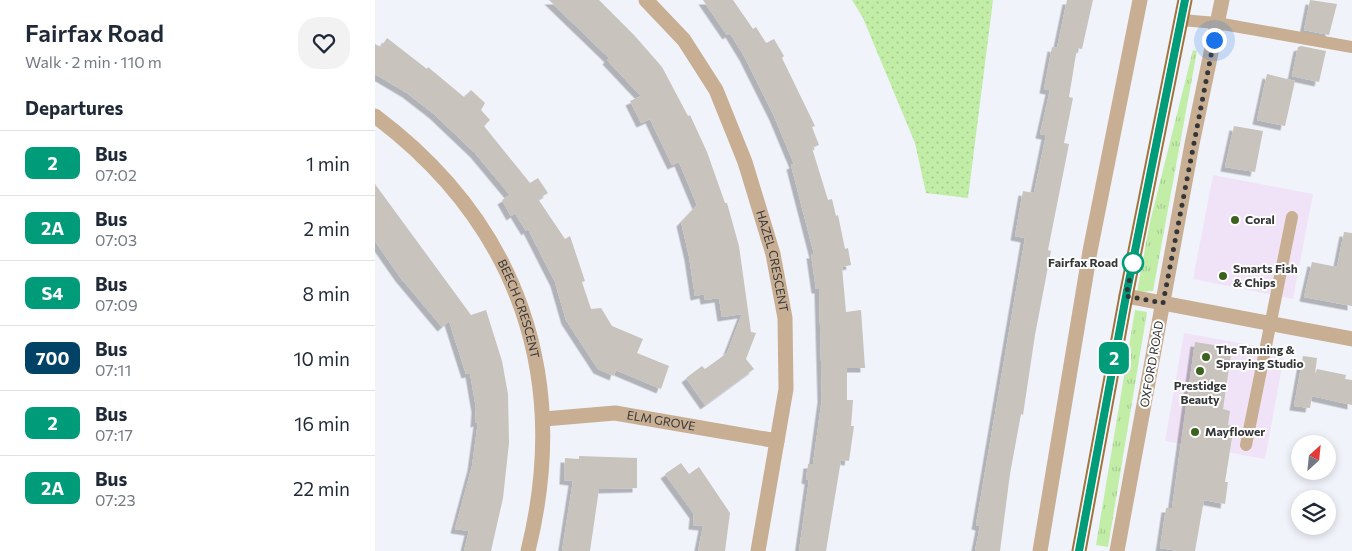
<!DOCTYPE html>
<meta charset="utf-8">
<style>
body{margin:0;font-family:Commissioner,sans-serif;background:#f2f2f3;color:#1f2937;height:100vh;display:flex;flex-direction:column;font-size:19px;white-space:nowrap}
*{box-sizing:border-box;margin:0}
p{font-size:16px;color:#747a83}
.icon{flex:none;width:28px;height:28px;fill:none;stroke:currentColor;stroke-width:2;stroke-linecap:round;stroke-linejoin:round}
.map{position:relative;flex:1;overflow:hidden}
.drawer{display:flex;flex-direction:column;background:#fff;width:375px}
.drawer>*{flex:none}
.badge{padding:0 10px;border-radius:8px;font-size:18px;line-height:32px}
.needle{width:32px;rotate:27deg}
.tools{position:absolute;left:916px;top:435px;display:grid;gap:10px}
.tools a{display:grid;place-items:center;width:45px;height:45px;border-radius:50%;background:#fff;box-shadow:0 2px 8px #0003;font-size:25px}
.you{position:absolute;width:25px;height:25px;margin:-12px;border:4px solid #fff;border-radius:50%;background:#1a73e8;box-shadow:0 0 0 8px #1a73e833}
.map>.badge{position:absolute;translate:-50% -50%;box-shadow:0 0 0 2px #fff}
h2{padding:0 25px;font-size:19px;line-height:45px}
.round{display:grid;place-items:center;flex:none;width:52px;height:52px;border-radius:20px;background:#f2f2f3}
.headline{display:flex;align-items:center;justify-content:space-between;height:85px;padding:0 25px}
h1{font-size:24px;font-weight:600;line-height:38px}
ul{padding:0;list-style:none}
li{display:flex;align-items:center;gap:15px;height:65px;padding:0 25px;border-top:1px solid #e0e1e3}
li div{flex:1}
li b{display:block;font-size:19px}
li em{font-style:normal}
li .badge{min-width:55px;font-weight:700;text-align:center}
main{display:flex;flex:1;min-height:0}
.map>svg:first-child{display:block}
.commercial{fill:#f1e3f7}
.grass{fill:url(#grass-tufts)}
.park{fill:url(#park-dots)}
.building{fill:#c8c3bc;filter:url(#shadow)}
.lines{fill:none;stroke-linecap:round;stroke-linejoin:round}
.service{stroke:#c8ae93;stroke-width:12}
.minor{stroke:#c8ae93;stroke-width:15}
.primary{stroke:#a1733f;stroke-width:15}
.line-casing{stroke:#fff;stroke-width:11}
.line{stroke:#009b79;stroke-width:8}
.walk{stroke:#343638;stroke-width:5;stroke-dasharray:0 9}
.poi-dot{fill:#3b631e;stroke:#fff;stroke-width:2}
.stop-dot{fill:#fff;stroke:#009b79;stroke-width:2.5}
.labels{text-anchor:middle;stroke-width:4;stroke-linejoin:round;paint-order:stroke}
.poi-label{font-size:12px;font-weight:bold;fill:#343638;stroke:#fff;text-anchor:start}
.street-label{font-size:12px;fill:#343638;stroke:#fff}
.stop-label{font-size:12px;font-weight:bold;fill:#343638;stroke:#fff;text-anchor:end}
</style>
<main>
<section class="drawer">
<div class="headline"><div><h1>Fairfax Road</h1><p>Walk · 2 min · 110 m</p></div><a class="round"><svg class="icon" aria-label="heart" viewBox="0 0 24 24"><path d="M12 20l-8-8c-3-5 5-10 8-4 3-6 11-1 8 4z"/></svg></a></div>
<h2>Departures</h2>
<ul>
<li><span class="badge" style="background:#009b79;color:#fff">2</span><div><b>Bus</b><p>07:02</p></div><em>1 min</em></li>
<li><span class="badge" style="background:#009b79;color:#fff">2A</span><div><b>Bus</b><p>07:03</p></div><em>2 min</em></li>
<li><span class="badge" style="background:#009b79;color:#fff">S4</span><div><b>Bus</b><p>07:09</p></div><em>8 min</em></li>
<li><span class="badge" style="background:#004366;color:#fff">700</span><div><b>Bus</b><p>07:11</p></div><em>10 min</em></li>
<li><span class="badge" style="background:#009b79;color:#fff">2</span><div><b>Bus</b><p>07:17</p></div><em>16 min</em></li>
<li><span class="badge" style="background:#009b79;color:#fff">2A</span><div><b>Bus</b><p>07:23</p></div><em>22 min</em></li>
</ul>
</section>
<div class="map">
<svg width="977" height="551" viewBox="0 0 977 551">
<defs>
<pattern id="grass-tufts" width="24" height="20" patternUnits="userSpaceOnUse" patternTransform="scale(1.25)"><rect width="24" height="20" fill="#c1eda7"/><path d="M3 7l-1-3M5 7V3M7 7l1-3M15 17l-1-3M17 17v-4M19 17l1-3" fill="none" stroke="#a6cc90"/></pattern>
<pattern id="park-dots" width="8" height="8" patternUnits="userSpaceOnUse" patternTransform="scale(1.25)"><rect width="8" height="8" fill="#c1eda7"/><path d="M2 2h.1M6 6h.1" fill="none" stroke="#a6cc90" stroke-width="1.8" stroke-linecap="round"/></pattern>
<filter id="shadow"><feDropShadow dx="-4.5" dy="4.5" stdDeviation="0" flood-color="#0004"/></filter>
</defs>
<rect width="100%" height="100%" fill="#f0f3fa"/>
<g class="commercial">
<polygon points="838,175 938,194 918,299 818,279"/>
<polygon points="809,333 910,351 890,459 790,441"/>
</g>
<g class="grass">
<polygon points="818,50 822,51 778,291 762,292 775,222"/>
<polygon points="760,310 772,312 733,547 721,545"/>
</g>
<polygon class="park" points="477,0 618,0 593,198 551,193 540,143 488,18"/>
<g class="building">
<polygon points="174,0 224,0 259,35 287,67 313,116 315,115 332,152 350,203 352,203 364,246 376,332 381,333 371,359 379,369 330,405 311,378 327,366 330,369 352,353 367,314 347,317 344,298 330,300 329,294 320,296 314,256 306,222 322,205 304,162 297,165 275,119 266,123 255,101 266,96 232,60 234,58"/>
<polygon points="328,0 358,0 378,29 381,27 391,43 399,39 409,56 407,58 440,126 437,127 444,145 437,148 453,200 457,199 461,216 463,215 470,249 473,248 476,265 467,267 471,312 486,310 490,368 472,368 472,400 478,400 476,426 479,426 474,461 466,460 451,551 424,551 434,480 431,479 433,464 438,464 447,398 444,289 441,289 436,254 439,254 416,165 419,164 399,116 369,56 355,33 352,35"/>
<polygon points="692,0 718,0 707,49 702,48 694,97 698,98 689,143 694,144 673,250 676,251 660,335 648,415 646,414 635,474 625,551 600,551 605,526 601,525 650,238 640,236 648,191 659,193 671,135 665,134 675,90 669,89 677,47 682,48"/>
<polygon points="935,0 962,4 954,35 929,30"/>
<polygon points="12,38 52,69 53,67 89,97 96,90 110,103 106,110 115,120 109,126 155,183 163,178 173,193 163,199 190,239 195,236 210,281 207,282 216,309 226,308 237,326 268,339 262,353 294,366 286,389 241,370 239,376 223,369 191,320 180,282 153,229 151,231 140,213 136,216 127,200 135,195 100,153 59,114 32,93 0,74 0,44 6,47"/>
<polygon points="926,46 951,51 944,82 917,76 923,47"/>
<polygon points="892,74 920,81 910,126 882,120"/>
<polygon points="859,126 888,131 880,172 850,167"/>
<polygon points="0,184 96,315 111,310 127,361 133,394 134,443 128,498 116,551 89,551 94,531 80,529 97,466 103,422 100,423 101,408 95,373 91,374 74,321 67,327 25,277 0,241"/>
<polygon points="969,232 977,233 977,306 929,297 937,262 962,267"/>
<polygon points="820,342 857,348 848,409 855,411 853,425 859,425 850,482 853,482 850,504 829,500 820,551 803,551 785,548 791,508 797,508"/>
<polygon points="928,356 942,358 940,374 942,369 971,375 970,379 977,380 977,405 937,396 935,408 919,406"/>
<polygon points="204,456 262,458 262,488 224,489 215,551 187,551 198,481 189,480 190,458 204,459"/>
<polygon points="306,463 314,474 324,467 355,513 350,551 323,551 328,526 318,525 319,514 290,474"/>
</g>
<g class="lines">
<g class="service">
<polyline points="806,20 842,23 977,47"/>
<polyline points="871,445 917,217"/>
</g>
<g class="minor">
<path id="s1" d="M271,0L309,40L341,90L370,162L398,254L410,318L411,389L383,551"/>
<path id="s2" d="M0,116C144,224 196,377 153,551"/>
<polyline points="751,296 977,339"/>
<path id="s3" d="M169,419L240,413L402,441"/>
<polyline points="665,551 715,251 765,0"/>
<polyline points="742,551 817,144 847,0"/>
</g>
<polyline class="primary" points="704,551 751,296 810,0"/>
</g>
<g class="lines">
<g class="line-casing">
<polyline id="line" points="704,551 751,296 810,0"/>
</g>
<use href="#line" class="line"/>
<polyline class="walk" points="758,263 751,296 788,303 839,40"/>
</g>
<g class="poi-dot">
<circle cx="860" cy="220" r="5"/>
<circle cx="848" cy="276" r="5"/>
<circle cx="831" cy="357" r="5"/>
<circle cx="825" cy="371" r="5"/>
<circle cx="820" cy="432" r="5"/>
</g>
<circle class="stop-dot" cx="758" cy="263" r="10"/>
<g class="labels">
<g class="poi-label">
<text x="870" y="224">Coral</text>
<text x="858" y="273">Smarts Fish<tspan x="858" dy="14">&amp; Chips</tspan></text>
<text x="841" y="354">The Tanning &amp;<tspan x="841" dy="14">Spraying Studio</tspan></text>
<text x="825" y="390" text-anchor="middle">Prestidge<tspan x="825" dy="14">Beauty</tspan></text>
<text x="830" y="436">Mayflower</text>
</g>
<g class="street-label">
<text dy="4" stroke="none"><textPath href="#s1" startOffset="295">HAZEL CRESCENT</textPath></text>
<text dy="4" stroke="none"><textPath href="#s2" startOffset="245">BEECH CRESCENT</textPath></text>
<text transform="translate(777 364) rotate(-80)" y="4">OXFORD ROAD</text>
<text dy="4" stroke="none"><textPath href="#s3" startOffset="118">ELM GROVE</textPath></text>
</g>
<g class="stop-label">
<text x="743" y="267">Fairfax Road</text>
</g>
</g>
</svg>
<div class="tools">
<a><svg class="needle" viewBox="-14 -14 28 28"><path d="M0-13l5 13h-10z" fill="#e53935"/><path d="M0 13l5-13h-10z" fill="#747a83"/></svg></a>
<a><svg class="icon" aria-label="layers" viewBox="0 0 24 24"><path d="M12 4l9 5-9 5-9-5zM3 14l9 5 9-5"/></svg></a>
</div>
<div class="you" style="left:839px;top:40px"></div>
<b class="badge" style="left:739px;top:358px;background:#009b79;color:#fff">2</b>
</div>
</main>
